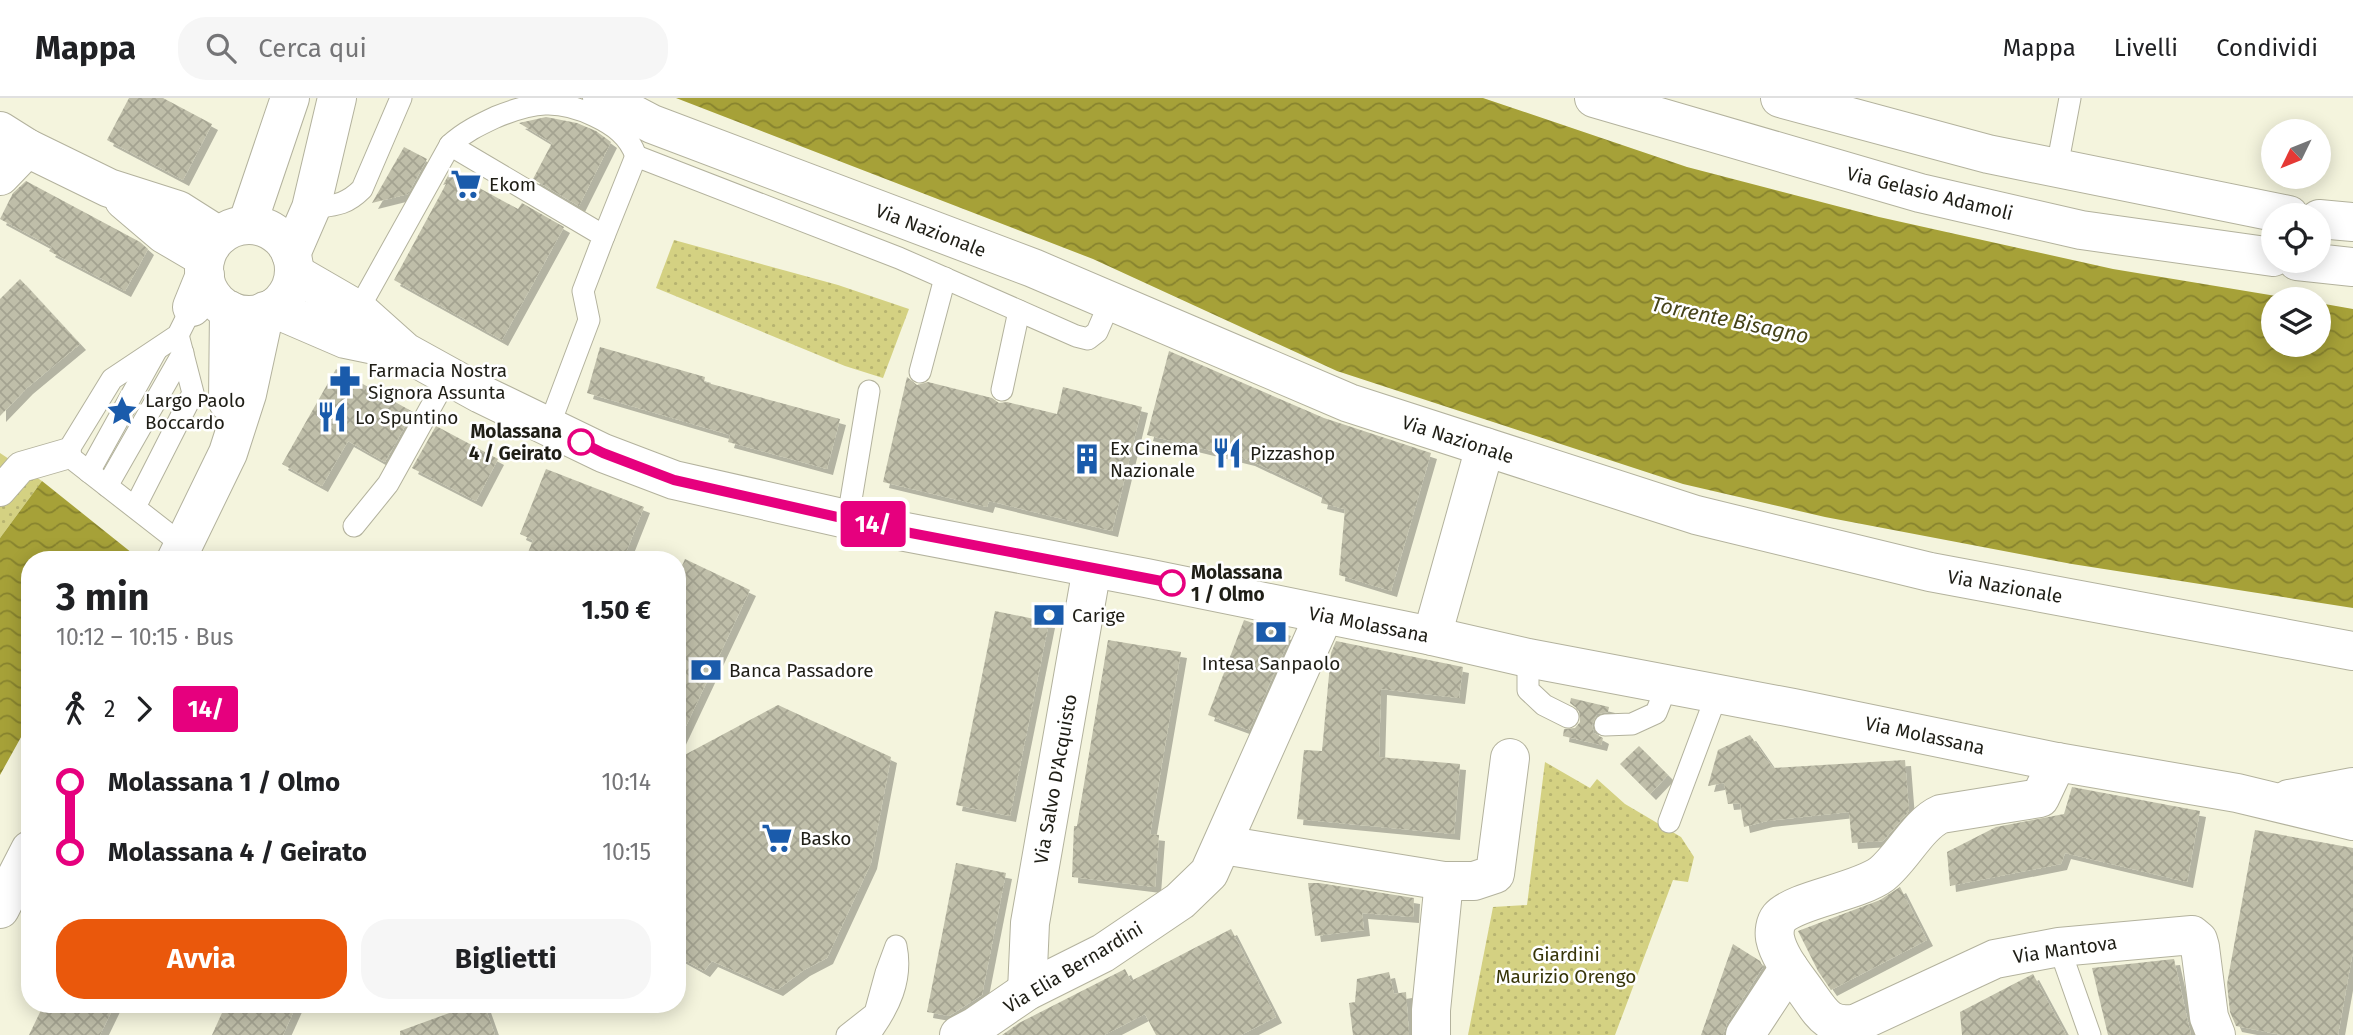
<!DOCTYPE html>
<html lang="it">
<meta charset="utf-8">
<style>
body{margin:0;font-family:"Fira Sans",sans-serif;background:#f6f6f6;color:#202124;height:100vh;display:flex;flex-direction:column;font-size:26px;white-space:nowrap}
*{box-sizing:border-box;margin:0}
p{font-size:23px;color:#757577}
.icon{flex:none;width:38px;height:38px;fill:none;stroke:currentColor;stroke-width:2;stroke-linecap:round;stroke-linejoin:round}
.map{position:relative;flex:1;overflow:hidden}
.side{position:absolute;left:21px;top:453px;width:665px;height:462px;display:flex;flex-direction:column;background:#fff;border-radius:28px;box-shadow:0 4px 18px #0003}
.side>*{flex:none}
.badge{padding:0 14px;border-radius:5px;font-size:24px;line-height:46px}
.needle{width:46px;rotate:227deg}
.fabs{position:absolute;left:2261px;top:21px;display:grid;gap:14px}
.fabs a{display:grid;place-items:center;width:70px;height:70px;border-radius:50%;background:#fff;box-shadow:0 4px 18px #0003;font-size:35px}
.map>.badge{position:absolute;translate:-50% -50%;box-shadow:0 0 0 4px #fff}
.legs{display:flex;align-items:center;gap:10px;height:77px;padding:0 35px;font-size:23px}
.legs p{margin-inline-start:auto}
.summary{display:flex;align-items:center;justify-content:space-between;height:119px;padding:0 35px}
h1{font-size:38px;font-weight:700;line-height:52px}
.button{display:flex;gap:14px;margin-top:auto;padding:14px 35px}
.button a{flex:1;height:80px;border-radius:28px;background:#ea580c;color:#fff;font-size:28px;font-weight:700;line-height:80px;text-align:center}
.button a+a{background:#f6f6f6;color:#202124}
ul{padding:0 35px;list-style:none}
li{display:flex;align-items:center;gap:24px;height:70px;font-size:26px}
li i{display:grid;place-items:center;width:10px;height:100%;margin:0 9px;background:currentColor}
li i::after{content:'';width:18px;height:18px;margin:-9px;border:5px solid;border-radius:50%;background:#fff}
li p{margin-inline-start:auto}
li:first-child i{background:linear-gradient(#0000 50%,currentColor 0)}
li:last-child i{background:linear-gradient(currentColor 50%,#0000 0)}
header{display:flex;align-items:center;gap:42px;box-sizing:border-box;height:98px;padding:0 35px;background:#fff;border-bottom:2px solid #e0e0e0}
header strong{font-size:33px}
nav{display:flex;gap:38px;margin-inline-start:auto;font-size:24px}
.search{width:490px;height:63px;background:#f6f6f6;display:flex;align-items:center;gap:18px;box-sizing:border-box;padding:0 24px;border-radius:28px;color:#757577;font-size:26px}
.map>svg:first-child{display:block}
.garden{fill:url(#garden-dots)}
.water{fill:url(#water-waves)}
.building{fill:url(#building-cross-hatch);filter:url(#shadow)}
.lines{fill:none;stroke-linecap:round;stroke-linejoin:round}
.service-casing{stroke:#b3b29d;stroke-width:23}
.pedestrian-casing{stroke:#b3b29d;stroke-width:32}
.minor-casing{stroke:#b3b29d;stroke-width:40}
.secondary-casing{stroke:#b3b29d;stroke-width:40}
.primary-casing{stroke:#b3b29d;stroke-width:40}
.service{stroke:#fff;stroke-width:21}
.pedestrian{stroke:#fff;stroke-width:30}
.minor{stroke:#fff;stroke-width:38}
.secondary{stroke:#fff;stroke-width:38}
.primary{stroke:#fff;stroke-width:38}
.line-1-casing{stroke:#fff;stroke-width:16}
.line-1{stroke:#e6007e;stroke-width:10}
.stop-1-dot{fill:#fff;stroke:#e6007e;stroke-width:3.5}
.labels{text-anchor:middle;stroke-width:5;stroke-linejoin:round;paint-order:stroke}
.poi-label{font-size:19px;fill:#1f1e16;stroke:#fff;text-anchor:start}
.street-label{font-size:19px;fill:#1f1e16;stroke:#fff}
.stop-label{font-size:19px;font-weight:bold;fill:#1f1e16;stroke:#fff;text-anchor:end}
.park-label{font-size:19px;fill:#373508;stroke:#fff}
.water-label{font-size:21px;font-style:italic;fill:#454319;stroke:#fff}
</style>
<header>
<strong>Mappa</strong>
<div class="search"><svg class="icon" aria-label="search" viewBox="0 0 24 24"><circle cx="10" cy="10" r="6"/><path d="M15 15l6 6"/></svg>Cerca qui</div>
<nav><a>Mappa</a><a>Livelli</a><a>Condividi</a></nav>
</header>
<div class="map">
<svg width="2353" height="937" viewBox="0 0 2353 937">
<defs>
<pattern id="garden-dots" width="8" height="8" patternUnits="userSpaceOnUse" patternTransform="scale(1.75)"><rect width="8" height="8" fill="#d4d182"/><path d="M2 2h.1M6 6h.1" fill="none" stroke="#b6b370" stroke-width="1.8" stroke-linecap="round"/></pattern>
<pattern id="water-waves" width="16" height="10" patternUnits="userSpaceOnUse" patternTransform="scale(1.75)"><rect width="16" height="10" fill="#a6a138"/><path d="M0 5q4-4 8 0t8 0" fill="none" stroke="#87832e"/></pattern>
<pattern id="building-cross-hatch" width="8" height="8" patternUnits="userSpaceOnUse" patternTransform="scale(1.75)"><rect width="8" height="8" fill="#bfbea9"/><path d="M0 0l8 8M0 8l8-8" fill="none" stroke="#a4a391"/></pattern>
<filter id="shadow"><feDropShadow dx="6" dy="6" stdDeviation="0" flood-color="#0004"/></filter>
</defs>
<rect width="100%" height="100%" fill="#f4f4dd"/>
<g class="garden">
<polygon points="674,142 838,187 909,211 883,280 845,268 656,190"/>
<polygon points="0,355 42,383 0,440"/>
<polygon points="1545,664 1590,690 1597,681 1625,706 1681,739 1694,759 1688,784 1673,782 1615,937 1468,937 1493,809 1527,807"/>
</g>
<g class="water">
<polygon points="676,0 1483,0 1687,69 1879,119 2113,171 2294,201 2273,201 2273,247 2319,247 2319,205 2353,211 2353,510 2072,466 1825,419 1683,386 1337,273 1093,161"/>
<polygon points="42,383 137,459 135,462 30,462 30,623 0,677 0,440"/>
</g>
<g class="building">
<polygon points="129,0 163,0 212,26 183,82 107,42"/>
<polygon points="546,19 577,25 596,33 611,44 579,108 533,81 552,45 519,25"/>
<polygon points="404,49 427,61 408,96 372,105"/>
<polygon points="450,74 518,111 522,105 564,129 502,242 394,182 446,86 443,87"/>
<polygon points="26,83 140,144 148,151 125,193 49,153 52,149 0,121 13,95"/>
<polygon points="20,181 80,246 27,290 0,318 0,201"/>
<polygon points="600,249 705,279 704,284 840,321 827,371 728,344 730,337 587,295"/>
<polygon points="1169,253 1324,320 1431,355 1391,493 1339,477 1345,411 1321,405 1323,397 1249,362 1147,337"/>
<polygon points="336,271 413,314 385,364 348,343 322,388 282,366"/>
<polygon points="907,279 917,287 928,284 992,300 999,305 1007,304 1057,316 1063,289 1142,309 1112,433 989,403 987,409 883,384"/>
<polygon points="436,328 498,361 476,403 412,370"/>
<polygon points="546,371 644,409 623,462 525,462 533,442 520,436"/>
<polygon points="685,461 750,492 677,647 677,479"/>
<polygon points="995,513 1049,524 1010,718 956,707"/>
<polygon points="1244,522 1291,538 1249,632 1208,617"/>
<polygon points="1108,542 1181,554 1150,736 1159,737 1155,789 1072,779 1074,728 1077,728"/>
<polygon points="1336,543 1463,569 1459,600 1381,591 1379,659 1460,666 1454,736 1297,721 1304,652 1322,653 1331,555"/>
<polygon points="1571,600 1609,609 1608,614 1597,616 1592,627 1594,635 1603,640 1601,647 1563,638 1564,631 1575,630 1580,624 1579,612 1570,605"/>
<polygon points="778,607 891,659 871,765 827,860 804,872 777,892 712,863 704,873 677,858 677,661"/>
<polygon points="1750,637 1773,670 1905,662 1909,713 1883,743 1852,745 1849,714 1767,723 1744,729 1740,705 1728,706 1724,685 1708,688 1718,652"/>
<polygon points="1639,648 1668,677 1650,696 1620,666"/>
<polygon points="2072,689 2200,713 2187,784 2065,755 2061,766 1950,788 1947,754 1996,729 2064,716"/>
<polygon points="2255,732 2353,750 2353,853 2338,937 2282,937 2236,928 2230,914 2227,886"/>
<polygon points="956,765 1006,775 982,897 949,918 927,914"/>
<polygon points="1308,785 1319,785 1414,800 1413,819 1362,815 1364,832 1315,838"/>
<polygon points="1900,789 1927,842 1831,892 1818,873 1798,833 1880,802"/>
<polygon points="1231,831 1276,919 1241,937 1156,937 1145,916 1104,937 1002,937 1019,925 1125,871 1131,883"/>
<polygon points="1733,846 1760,863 1763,869 1727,925 1723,937 1701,937"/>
<polygon points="2174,861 2191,937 2108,937 2092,870"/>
<polygon points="1389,874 1394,896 1406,894 1409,937 1353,937 1349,905 1355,904 1357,881"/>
<polygon points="2033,876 2066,937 1962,937 1960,914"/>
<polygon points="44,906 115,906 100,937 29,937"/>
<polygon points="226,906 297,906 283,937 212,937"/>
<polygon points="474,906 484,906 495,937 400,937 400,933"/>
</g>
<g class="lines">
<g class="service-casing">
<g id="service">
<path d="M450,47C464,34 479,27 496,19C533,4 557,0 595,18C614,27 629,38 636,58"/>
<polyline points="2057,69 2070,0"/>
<path d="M311,110C334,107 345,108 362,91L401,0"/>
<polyline points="604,138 636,58 899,160 1076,238 1088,241 1097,234 1110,204"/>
<polyline points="358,212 450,47 604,138 583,193 589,222 549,328"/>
<polyline points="920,274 945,180"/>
<polyline points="1002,292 1019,213"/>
<polyline points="89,374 156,253"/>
<polyline points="107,388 183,255"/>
<polyline points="135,409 193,295 178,237"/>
<polyline points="848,420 869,293"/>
<polyline points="354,428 388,386 448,278"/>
<polyline points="184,448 66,356 112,281 178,237 192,209"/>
<polyline points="1528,560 1528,592 1544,607 1568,619"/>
<polyline points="1605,627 1632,626 1656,615 1667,587"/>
<polyline points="1669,724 1717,596"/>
<polyline points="2059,849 2090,937"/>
<path d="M847,937L875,915L886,875L896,848C903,882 889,910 869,937"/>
</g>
</g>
<g class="pedestrian-casing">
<polyline id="pedestrian" points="0,393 21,369 66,356"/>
</g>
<g class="minor-casing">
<g id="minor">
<polyline points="0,78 27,50"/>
<polyline points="192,209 205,177"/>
<polyline points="228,304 229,212"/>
<polyline points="176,462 228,355 247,296 265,213"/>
<polyline points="1432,538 1485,349"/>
<path d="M2057,664L2040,700L1941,716C1918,726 1903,759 1882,776C1858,794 1794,802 1779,820C1775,825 1774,834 1775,840C1779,860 1796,879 1807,895C1822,916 1829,931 1857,925L1995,861L2059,849L2192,837L2198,842L2200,849L2209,919L2216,937"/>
<polyline points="1223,747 1444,783 1474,783 1495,776 1510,660"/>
<polyline points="0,811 30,752"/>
<polyline points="1027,893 1030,825 1092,470"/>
<polyline points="959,937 976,928 1027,893 1103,855 1180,803 1209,775 1324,517"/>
<polyline points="1431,937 1431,912 1444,783"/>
<polyline points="1745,937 1789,870"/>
</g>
</g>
<g class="secondary-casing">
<g id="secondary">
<polyline points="602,0 652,26 1033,170 1349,305 1696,417 1930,474 2353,553"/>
<polyline points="0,33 27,50 109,90 178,112 219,138"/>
<polyline points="124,102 164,136 205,160"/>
<polyline points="247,127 290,0"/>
<circle cx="249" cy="172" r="45"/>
<polyline points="291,156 311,110 337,0"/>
<polyline points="294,175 358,212 405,254 481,296 603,355 674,382 895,432 1146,480 1432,538 1528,560 1793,610 2057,664 2237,695 2353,723"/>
<polyline points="273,210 345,241 403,253"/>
<polyline points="2289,701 2353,689"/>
</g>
</g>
<g class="primary-casing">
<g id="primary">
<polyline points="1594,0 1920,95 2081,132 2273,159"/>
<polyline points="1780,0 1988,56 2289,117"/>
<polyline points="2319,121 2353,124"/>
<polyline points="2297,163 2353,169"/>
</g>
</g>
<use href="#service" class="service"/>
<use href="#pedestrian" class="pedestrian"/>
<use href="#minor" class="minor"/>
<use href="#secondary" class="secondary"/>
<use href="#primary" class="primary"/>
</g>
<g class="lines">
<g class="line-1-casing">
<polyline id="line-1" points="581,344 603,355 674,382 895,432 1172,485"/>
</g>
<use href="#line-1" class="line-1"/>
</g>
<defs>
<g id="supermarket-bare" transform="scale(2.415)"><path d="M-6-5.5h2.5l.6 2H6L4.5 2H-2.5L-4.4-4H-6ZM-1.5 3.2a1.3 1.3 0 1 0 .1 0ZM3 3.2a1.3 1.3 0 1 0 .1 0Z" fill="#1a5bab" stroke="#fff" stroke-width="2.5" paint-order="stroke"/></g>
<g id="pharmacy-bare" transform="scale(2.415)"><path d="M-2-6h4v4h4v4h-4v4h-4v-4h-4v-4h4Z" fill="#1a5bab" stroke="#fff" stroke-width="2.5" paint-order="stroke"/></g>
<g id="sight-bare" transform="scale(2.415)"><path d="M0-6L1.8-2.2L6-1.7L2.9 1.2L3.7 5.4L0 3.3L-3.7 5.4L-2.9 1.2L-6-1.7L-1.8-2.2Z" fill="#1a5bab" stroke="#fff" stroke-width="2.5" paint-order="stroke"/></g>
<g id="restaurant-bare" transform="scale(2.415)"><path d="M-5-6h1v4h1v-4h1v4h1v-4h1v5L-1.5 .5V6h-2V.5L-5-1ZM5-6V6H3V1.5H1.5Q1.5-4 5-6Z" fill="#1a5bab" stroke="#fff" stroke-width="2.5" paint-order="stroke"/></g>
<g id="building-bare" transform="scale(2.415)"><path d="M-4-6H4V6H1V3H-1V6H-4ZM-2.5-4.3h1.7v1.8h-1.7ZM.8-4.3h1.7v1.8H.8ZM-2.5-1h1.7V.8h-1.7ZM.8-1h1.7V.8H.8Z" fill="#1a5bab" stroke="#fff" stroke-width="2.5" paint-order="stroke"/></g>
<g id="bank-bare" transform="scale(2.415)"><path d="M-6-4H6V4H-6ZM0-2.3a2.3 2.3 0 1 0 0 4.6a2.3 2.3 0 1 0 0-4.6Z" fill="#1a5bab" stroke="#fff" stroke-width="2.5" paint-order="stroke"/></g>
</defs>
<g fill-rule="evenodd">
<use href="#supermarket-bare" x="466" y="86"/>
<use href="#pharmacy-bare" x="345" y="283"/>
<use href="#sight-bare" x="122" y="313"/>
<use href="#restaurant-bare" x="332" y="319"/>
<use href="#restaurant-bare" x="1227" y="355"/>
<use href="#building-bare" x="1087" y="361"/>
<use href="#bank-bare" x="1049" y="517"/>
<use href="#bank-bare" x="1271" y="534"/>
<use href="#bank-bare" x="706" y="572"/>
<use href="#supermarket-bare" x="777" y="740"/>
</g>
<g class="stop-1-dot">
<circle cx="581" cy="344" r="12"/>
<circle cx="1172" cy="485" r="12"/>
</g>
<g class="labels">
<g class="poi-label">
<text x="489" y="93">Ekom</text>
<text x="368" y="279">Farmacia Nostra<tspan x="368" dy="22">Signora Assunta</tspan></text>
<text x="145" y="309">Largo Paolo<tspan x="145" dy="22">Boccardo</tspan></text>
<text x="355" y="326">Lo Spuntino</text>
<text x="1110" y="357">Ex Cinema<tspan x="1110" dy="22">Nazionale</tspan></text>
<text x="1250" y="362">Pizzashop</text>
<text x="1072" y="524">Carige</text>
<text x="1271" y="572" text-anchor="middle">Intesa Sanpaolo</text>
<text x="729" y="579">Banca Passadore</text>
<text x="800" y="747">Basko</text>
</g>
<g class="street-label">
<text transform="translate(1930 95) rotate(14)" y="7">Via Gelasio Adamoli</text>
<text transform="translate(931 132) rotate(21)" y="7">Via Nazionale</text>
<text transform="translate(1458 341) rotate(18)" y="7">Via Nazionale</text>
<text transform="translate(2005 488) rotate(10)" y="7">Via Nazionale</text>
<text transform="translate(1369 526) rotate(11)" y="7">Via Molassana</text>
<text transform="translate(1925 637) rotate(12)" y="7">Via Molassana</text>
<text transform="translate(1055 681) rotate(-80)" y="7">Via Salvo D'Acquisto</text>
<text transform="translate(2065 851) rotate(-8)" y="7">Via Mantova</text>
<text transform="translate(1073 869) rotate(-31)" y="7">Via Elia Bernardini</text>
</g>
<g class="stop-label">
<text x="562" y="340">Molassana<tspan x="562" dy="22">4 / Geirato</tspan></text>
<text x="1191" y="481" text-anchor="start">Molassana<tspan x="1191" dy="22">1 / Olmo</tspan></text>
</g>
<g class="park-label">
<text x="1566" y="863">Giardini<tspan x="1566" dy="22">Maurizio Orengo</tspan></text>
</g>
<g class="water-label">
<text transform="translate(1730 222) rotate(12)" y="7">Torrente Bisagno</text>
</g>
</g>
</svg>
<div class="fabs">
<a><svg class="needle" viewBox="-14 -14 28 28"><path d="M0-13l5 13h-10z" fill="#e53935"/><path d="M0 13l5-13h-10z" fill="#757577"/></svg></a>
<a><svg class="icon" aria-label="locate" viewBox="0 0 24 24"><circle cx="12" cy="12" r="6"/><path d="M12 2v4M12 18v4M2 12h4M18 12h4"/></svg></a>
<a><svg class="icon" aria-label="layers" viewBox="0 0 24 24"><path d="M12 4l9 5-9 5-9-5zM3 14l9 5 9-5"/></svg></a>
</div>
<b class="badge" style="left:873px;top:426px;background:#e6007e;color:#fff">14/</b>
<section class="side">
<div class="summary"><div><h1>3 min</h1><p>10:12 – 10:15 · Bus</p></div><b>1.50 €</b></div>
<div class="legs"><svg class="icon" aria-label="walk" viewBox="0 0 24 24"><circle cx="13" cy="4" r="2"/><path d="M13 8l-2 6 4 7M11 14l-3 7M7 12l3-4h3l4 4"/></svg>2<svg class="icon" aria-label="forward" viewBox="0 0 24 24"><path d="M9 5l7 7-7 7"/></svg><b class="badge" style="background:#e6007e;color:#fff">14/</b></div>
<ul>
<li><i style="color:#e6007e"></i><b>Molassana 1 / Olmo</b><p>10:14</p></li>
<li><i style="color:#e6007e"></i><b>Molassana 4 / Geirato</b><p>10:15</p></li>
</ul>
<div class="button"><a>Avvia</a><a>Biglietti</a></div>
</section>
</div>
